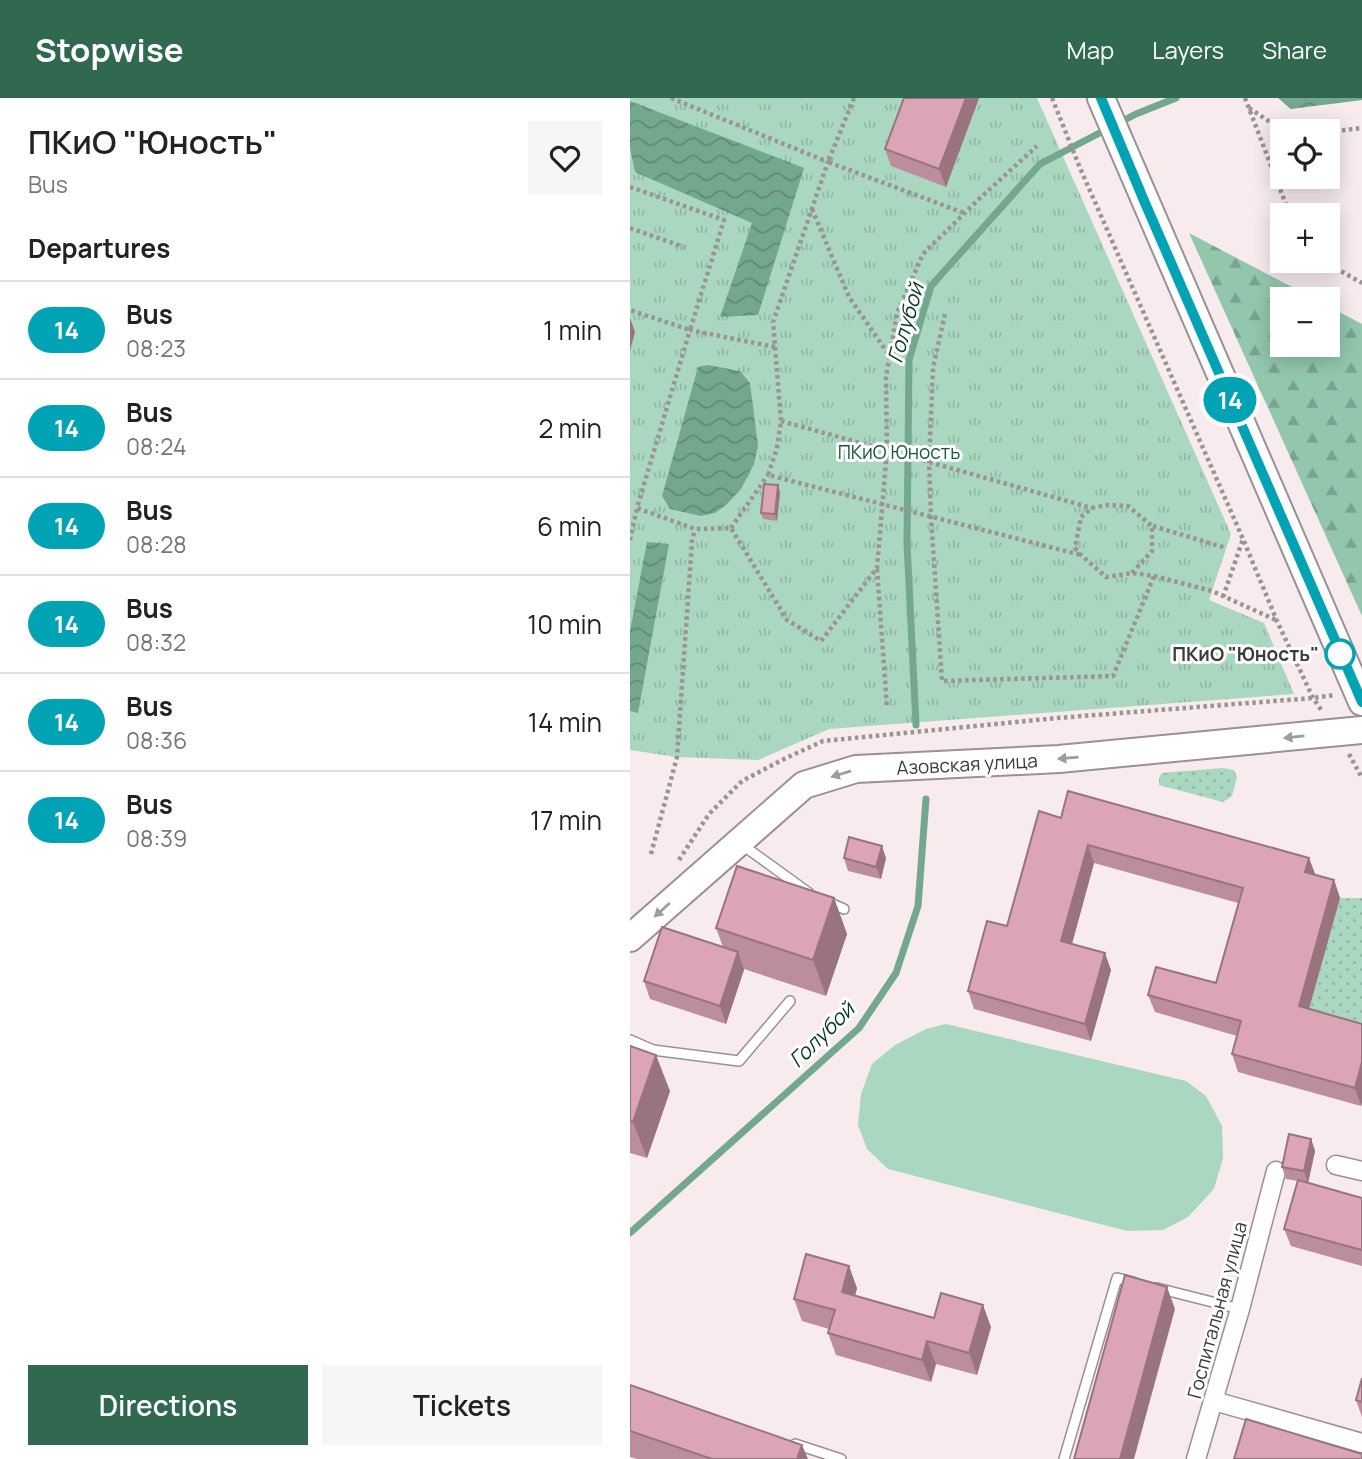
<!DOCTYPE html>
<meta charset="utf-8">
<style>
body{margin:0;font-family:Manrope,sans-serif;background:#f6f6f6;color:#222;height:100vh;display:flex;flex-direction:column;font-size:26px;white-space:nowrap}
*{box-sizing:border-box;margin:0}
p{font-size:23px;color:#767676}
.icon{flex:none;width:38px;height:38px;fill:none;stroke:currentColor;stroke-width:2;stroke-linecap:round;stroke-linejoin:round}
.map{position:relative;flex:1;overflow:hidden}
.sheet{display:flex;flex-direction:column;background:#fff;width:630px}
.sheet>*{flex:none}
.badge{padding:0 14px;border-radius:23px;font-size:24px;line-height:46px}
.buttons{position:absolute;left:640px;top:21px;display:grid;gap:14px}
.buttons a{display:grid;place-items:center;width:70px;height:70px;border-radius:0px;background:#fff;box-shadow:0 4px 18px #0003;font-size:35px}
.map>.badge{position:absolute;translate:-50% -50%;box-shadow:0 0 0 4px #fff}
h2{padding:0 28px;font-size:26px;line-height:63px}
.round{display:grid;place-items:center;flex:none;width:74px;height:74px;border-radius:0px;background:#f6f6f6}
.summary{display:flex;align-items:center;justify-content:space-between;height:119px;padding:0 28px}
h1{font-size:33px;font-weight:600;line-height:52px}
.button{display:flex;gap:14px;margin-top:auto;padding:14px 28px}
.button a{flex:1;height:80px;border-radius:0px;background:#316950;color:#fff;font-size:28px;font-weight:600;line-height:80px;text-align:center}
.button a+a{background:#f6f6f6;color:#222}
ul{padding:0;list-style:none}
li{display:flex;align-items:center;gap:21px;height:98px;padding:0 28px;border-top:2px solid #e0e0e0}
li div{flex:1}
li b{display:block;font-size:26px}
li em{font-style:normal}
li .badge{min-width:77px;font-weight:700;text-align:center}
header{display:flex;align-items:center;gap:42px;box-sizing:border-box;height:98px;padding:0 35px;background:#316950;color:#fff}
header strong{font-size:33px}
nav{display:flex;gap:38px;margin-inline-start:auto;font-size:24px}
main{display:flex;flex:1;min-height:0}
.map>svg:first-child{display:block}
.grass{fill:url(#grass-dots)}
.forest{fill:url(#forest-firs)}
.park{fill:url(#park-tufts)}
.garden{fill:#a9d7c0}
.water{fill:url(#water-waves)}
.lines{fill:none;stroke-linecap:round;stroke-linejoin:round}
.stream{stroke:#74a88e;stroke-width:7}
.lane-casing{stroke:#9b9093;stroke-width:12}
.street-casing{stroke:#9b9093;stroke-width:21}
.secondary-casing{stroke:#9b9093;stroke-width:30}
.path{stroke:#9b9395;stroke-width:4.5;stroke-dasharray:3.5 3.5;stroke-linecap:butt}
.lane{stroke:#fff;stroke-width:9}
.street{stroke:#fff;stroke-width:18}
.secondary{stroke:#fff;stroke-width:26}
.wall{fill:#bc8e9d}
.shaded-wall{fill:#99747f}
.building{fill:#dba5b6;stroke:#99747f;stroke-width:2}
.oneway{fill:#9f9c9d}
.line-casing{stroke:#fff;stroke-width:16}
.line{stroke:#00a3b4;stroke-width:10}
.stop-dot{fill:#fff;stroke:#00a3b4;stroke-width:3.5}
.labels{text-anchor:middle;stroke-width:6;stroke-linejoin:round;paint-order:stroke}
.park-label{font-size:19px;fill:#18583f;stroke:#fff}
.stop-label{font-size:19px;font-weight:bold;fill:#3f3a3b;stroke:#fff;text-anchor:end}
.street-label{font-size:19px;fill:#3f3a3b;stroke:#fff}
.water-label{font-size:21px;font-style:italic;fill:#093725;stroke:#fff}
</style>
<header>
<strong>Stopwise</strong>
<nav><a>Map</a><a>Layers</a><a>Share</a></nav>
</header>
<main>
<section class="sheet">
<div class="summary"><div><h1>ПКиО &quot;Юность&quot;</h1><p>Bus</p></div><a class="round"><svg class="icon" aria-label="heart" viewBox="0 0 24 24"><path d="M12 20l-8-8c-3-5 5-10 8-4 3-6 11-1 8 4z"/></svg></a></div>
<h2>Departures</h2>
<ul>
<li><span class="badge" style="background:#00a3b4;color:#fff">14</span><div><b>Bus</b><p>08:23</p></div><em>1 min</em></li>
<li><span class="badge" style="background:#00a3b4;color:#fff">14</span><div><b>Bus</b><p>08:24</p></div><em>2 min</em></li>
<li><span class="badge" style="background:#00a3b4;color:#fff">14</span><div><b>Bus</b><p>08:28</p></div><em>6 min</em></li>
<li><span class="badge" style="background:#00a3b4;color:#fff">14</span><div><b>Bus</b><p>08:32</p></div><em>10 min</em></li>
<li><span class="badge" style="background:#00a3b4;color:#fff">14</span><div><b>Bus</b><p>08:36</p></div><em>14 min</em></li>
<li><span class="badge" style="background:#00a3b4;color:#fff">14</span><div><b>Bus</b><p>08:39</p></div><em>17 min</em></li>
</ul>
<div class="button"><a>Directions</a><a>Tickets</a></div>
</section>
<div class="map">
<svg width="732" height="1361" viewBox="0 0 732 1361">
<defs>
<pattern id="grass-dots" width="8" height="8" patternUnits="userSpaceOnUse" patternTransform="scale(1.75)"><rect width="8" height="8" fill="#a9d7c0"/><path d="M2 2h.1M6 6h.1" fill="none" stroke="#92b9a6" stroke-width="1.8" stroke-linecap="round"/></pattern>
<pattern id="forest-firs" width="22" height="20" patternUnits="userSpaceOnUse" patternTransform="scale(1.75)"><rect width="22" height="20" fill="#92c7ad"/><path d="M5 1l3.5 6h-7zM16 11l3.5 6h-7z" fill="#79a38e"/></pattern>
<pattern id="park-tufts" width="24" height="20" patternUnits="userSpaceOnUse" patternTransform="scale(1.75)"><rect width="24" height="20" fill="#a9d7c0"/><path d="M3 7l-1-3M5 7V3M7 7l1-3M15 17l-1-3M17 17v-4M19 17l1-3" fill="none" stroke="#92b9a6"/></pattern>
<pattern id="water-waves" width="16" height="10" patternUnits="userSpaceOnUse" patternTransform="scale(1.75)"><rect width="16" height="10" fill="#74a88e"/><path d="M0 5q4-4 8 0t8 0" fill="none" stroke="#618a75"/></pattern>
</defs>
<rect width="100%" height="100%" fill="#f7ebee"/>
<g class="grass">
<polygon points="593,670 604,672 607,679 602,698 593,704 529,687 529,680 532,675"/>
<polygon points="710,800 732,800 732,931 677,917"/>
</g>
<polygon class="forest" points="559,135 685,201 653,201 653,247 698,247 698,208 732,226 732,518"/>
<polygon class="park" points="0,0 407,0 601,436 579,502 634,525 664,596 199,631 128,662 47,659 0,652"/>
<polygon class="garden" points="316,926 556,983 576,998 592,1028 593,1060 584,1091 558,1119 533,1132 497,1133 258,1071 237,1051 228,1027 231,996 242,966 265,947 296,931"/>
<g class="water">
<polygon points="648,0 732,0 732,2 661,11"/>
<polygon points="0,3 174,70 128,217 90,219 122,125 5,74 0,50"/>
<polygon points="78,267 110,273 120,285 128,348 124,366 111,391 96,407 85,415 71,418 40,411 32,398 68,269"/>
<polygon points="17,444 39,446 8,615 0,613 0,533"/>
</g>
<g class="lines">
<g class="stream">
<polyline points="286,627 277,445 279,262 301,188 410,66 506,16 546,0"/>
<polyline points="0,1135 229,930 266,875 288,808 296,701"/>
</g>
<g class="lane-casing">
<g id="lane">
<polyline points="111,746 179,795"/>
<polyline points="198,804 214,811"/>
<polyline points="0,942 23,952 109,963 160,903"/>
<polyline points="527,1190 610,1211"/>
<polyline points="165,1346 211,1361"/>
<polyline points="434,1361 487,1180 503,1184"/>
</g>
</g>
<g class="street-casing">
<g id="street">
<polyline points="706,1067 732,1073"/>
<polyline points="584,1303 732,1345"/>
<polyline points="566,1361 610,1211 646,1073"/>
</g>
</g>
<g class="secondary-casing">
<g id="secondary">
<polyline points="471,0 732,604"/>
<polyline points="0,840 174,687 226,671 429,661 732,632"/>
</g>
</g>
<g class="path">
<polyline points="41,0 198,64 143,224 151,323 147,350 138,377 451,457"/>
<polyline points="224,0 198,64 334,115"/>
<polyline points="422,0 450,70 613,441 647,523 683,600 692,613"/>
<polyline points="615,0 660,117"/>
<polyline points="619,10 649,30 660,33"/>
<polyline points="698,34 732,30"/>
<polyline points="0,89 94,122 60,232 0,212"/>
<polyline points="182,111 219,199 259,257"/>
<polyline points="0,130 54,149"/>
<polyline points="693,163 732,185"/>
<polyline points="315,216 303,270 299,364 301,419 312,583 483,578 524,478"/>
<polyline points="145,249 60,232 7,410 65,431 101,430 157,522 191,543 247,470 257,352 256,279 267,215 293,156 348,102 407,48"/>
<polyline points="151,323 299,364 462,410"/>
<polyline points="523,428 596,450"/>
<polyline points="101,430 138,377"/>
<polyline points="0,442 7,410"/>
<polyline points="247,471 257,609"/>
<polyline points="502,475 522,453 522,428 498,408 477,407 462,410 451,419 445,450 451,457 476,479 502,475 524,478 582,493 646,522"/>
<polyline points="593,499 613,441"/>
<polyline points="719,656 732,680"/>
<polyline points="21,756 47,659 62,443 65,431"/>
<polyline points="49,762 79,716 112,683 154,661 193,643 427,620 683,600 704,597"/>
</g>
<use href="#lane" class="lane"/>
<use href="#street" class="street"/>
<use href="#secondary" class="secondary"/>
</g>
<g class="wall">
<polygon points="349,0 316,89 261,68 255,51"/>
<polygon points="150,394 147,423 133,421 131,415"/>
<polygon points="431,720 704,782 710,800 679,911 732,926 732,1004 731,1008 608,974 602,956 607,938 525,914 518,897 586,885 608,805 464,765 442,846 481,872 461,943 344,911 338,893 377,828"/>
<polygon points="214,760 256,760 251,781 218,773"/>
<polygon points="204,800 217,836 196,898 114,871 96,926 20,901 14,883 93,849 86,830"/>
<polygon points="0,948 40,993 17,1060 0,1055"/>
<polygon points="681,1041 685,1053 678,1085 732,1100 732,1168 661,1148 654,1131 668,1083 656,1081 652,1069"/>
<polygon points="227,1190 225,1198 304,1220 361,1229 347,1277 306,1266 301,1284 206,1257 198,1235 199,1231 172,1223 164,1201"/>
<polygon points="732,1280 732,1319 726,1302"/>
<polygon points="0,1287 178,1361 7,1361 0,1359"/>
</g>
<g class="shaded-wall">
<polygon points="336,0 349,0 316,89 309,71"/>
<polygon points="0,220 5,234 0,253"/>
<polygon points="148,387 150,394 147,423 145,416"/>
<polygon points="458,747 464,765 438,860 431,843"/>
<polygon points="252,748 256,760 251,781 246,769"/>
<polygon points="679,760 686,778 675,774"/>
<polygon points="704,782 710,800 675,925 669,908"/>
<polygon points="204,800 217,836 196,898 183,862"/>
<polygon points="108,854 114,872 96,926 90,908"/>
<polygon points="475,855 481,872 461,943 455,926"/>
<polygon points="26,957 40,993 17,1060 3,1024"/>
<polygon points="732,964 732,1004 731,1008 725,990"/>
<polygon points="681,1041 685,1053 678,1085 674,1073"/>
<polygon points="219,1168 227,1190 220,1216 212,1194"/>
<polygon points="537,1189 545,1211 504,1361 490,1361"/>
<polygon points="353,1207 361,1229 347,1277 339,1255"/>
<polygon points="297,1243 306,1266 301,1284 292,1262"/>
<polygon points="172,1347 178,1361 167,1361"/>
</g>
<g class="building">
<polygon points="274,0 336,0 309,71 255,51"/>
<polygon points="134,386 148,387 145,416 131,415"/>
<polygon points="438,693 679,760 675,774 704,782 669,908 732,926 732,964 725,990 602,956 611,923 518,897 526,869 586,885 613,790 458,747 431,843 475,855 455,926 338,893 357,823 377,828 409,713 431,720"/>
<polygon points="219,739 252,748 246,769 214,760"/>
<polygon points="107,768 204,800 183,862 86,830"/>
<polygon points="32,829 108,854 90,908 14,883"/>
<polygon points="0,948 26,957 3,1024 0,1023"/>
<polygon points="659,1036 681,1041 674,1073 652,1069"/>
<polygon points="668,1082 732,1100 732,1152 654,1131"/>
<polygon points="176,1156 219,1168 212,1194 304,1220 311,1195 353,1207 339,1255 297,1243 292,1262 198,1235 205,1212 164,1201"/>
<polygon points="495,1177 537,1189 490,1361 444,1361"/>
<polygon points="732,1280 732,1304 726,1302"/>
<polygon points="0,1287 172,1347 167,1361 82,1361 0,1333"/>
<polygon points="616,1321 732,1356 732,1361 604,1361"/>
</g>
<defs><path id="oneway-solid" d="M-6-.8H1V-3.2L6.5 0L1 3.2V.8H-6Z" transform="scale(1.75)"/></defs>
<g class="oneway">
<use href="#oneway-solid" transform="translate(664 639) rotate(174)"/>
<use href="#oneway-solid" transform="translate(438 660) rotate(175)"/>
<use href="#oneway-solid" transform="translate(211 676) rotate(163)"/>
<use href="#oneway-solid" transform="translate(32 812) rotate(138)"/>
</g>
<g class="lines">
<g class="line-casing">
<polyline id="line" points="471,0 515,105 732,604"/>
</g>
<use href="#line" class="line"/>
</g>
<circle class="stop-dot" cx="710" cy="556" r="14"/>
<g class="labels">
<g class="park-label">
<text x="269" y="361">ПКиО Юность</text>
</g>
<g class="stop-label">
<text x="689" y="563">ПКиО "Юность"</text>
</g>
<g class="street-label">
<text transform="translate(337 666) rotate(-3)" y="7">Азовская улица</text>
<text transform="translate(587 1212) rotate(-75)" y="7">Госпитальная улица</text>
</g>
<g class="water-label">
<text transform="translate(276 225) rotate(-74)" y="7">Голубой</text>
<text transform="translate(192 937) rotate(-45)" y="7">Голубой</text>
</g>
</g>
</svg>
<div class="buttons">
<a><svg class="icon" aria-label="locate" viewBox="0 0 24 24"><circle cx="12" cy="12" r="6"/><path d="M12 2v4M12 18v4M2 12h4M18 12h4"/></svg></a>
<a>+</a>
<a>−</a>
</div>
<b class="badge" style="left:600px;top:302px;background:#00a3b4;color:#fff">14</b>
</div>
</main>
